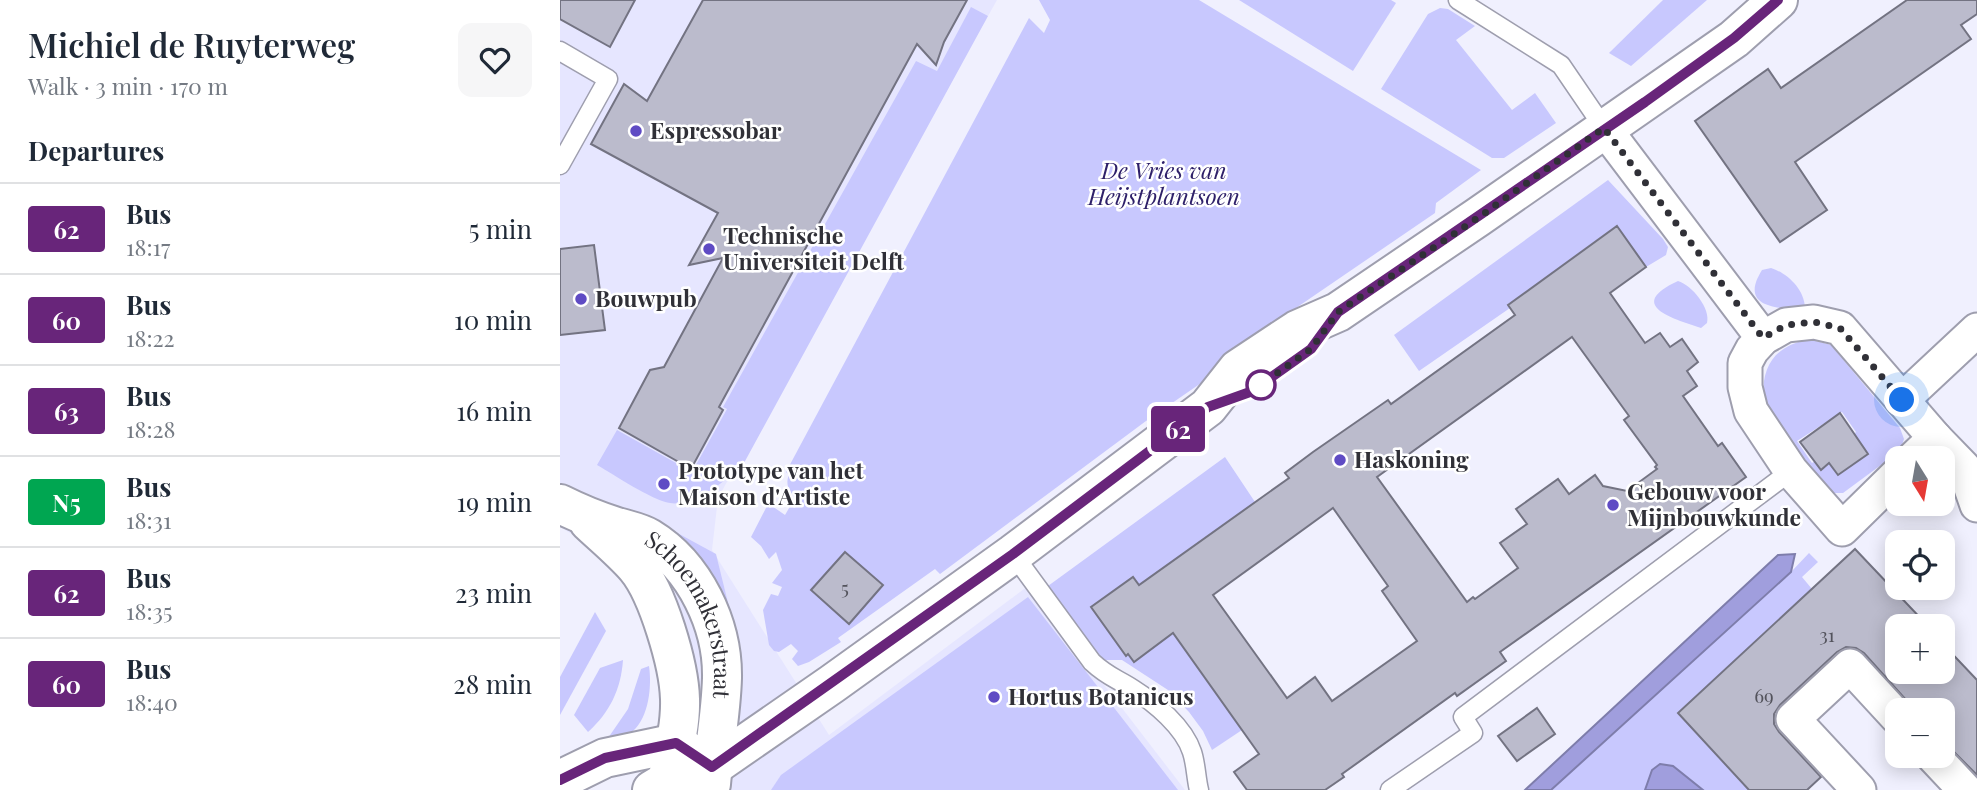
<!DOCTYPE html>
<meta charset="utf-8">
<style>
body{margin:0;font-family:"Playfair Display",serif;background:#f6f6f7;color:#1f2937;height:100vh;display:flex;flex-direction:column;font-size:26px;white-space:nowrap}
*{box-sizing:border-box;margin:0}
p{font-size:23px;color:#747a83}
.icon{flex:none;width:38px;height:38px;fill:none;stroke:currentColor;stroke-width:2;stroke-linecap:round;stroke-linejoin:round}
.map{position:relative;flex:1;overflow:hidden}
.side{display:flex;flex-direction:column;background:#fff;width:560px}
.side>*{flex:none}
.badge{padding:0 14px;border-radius:5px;font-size:24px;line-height:46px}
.needle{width:46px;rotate:169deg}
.fabs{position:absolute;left:1325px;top:446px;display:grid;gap:14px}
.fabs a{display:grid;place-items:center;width:70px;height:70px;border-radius:14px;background:#fff;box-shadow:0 4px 18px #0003;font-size:35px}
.you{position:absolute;width:35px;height:35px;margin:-18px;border:5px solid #fff;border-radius:50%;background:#1a73e8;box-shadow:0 0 0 10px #1a73e833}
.map>.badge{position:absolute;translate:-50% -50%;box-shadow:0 0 0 4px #fff}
h2{padding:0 28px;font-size:26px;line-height:63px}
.round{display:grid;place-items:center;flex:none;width:74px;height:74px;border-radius:14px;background:#f6f6f7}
.overview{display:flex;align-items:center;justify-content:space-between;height:119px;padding:0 28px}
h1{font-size:33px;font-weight:600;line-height:52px}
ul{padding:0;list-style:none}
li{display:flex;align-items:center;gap:21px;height:91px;padding:0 28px;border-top:2px solid #e0e1e3}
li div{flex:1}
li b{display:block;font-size:26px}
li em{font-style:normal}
li .badge{min-width:77px;font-weight:700;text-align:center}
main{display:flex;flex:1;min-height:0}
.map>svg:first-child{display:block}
.built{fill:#e6e6ff}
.green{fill:#c8c8fe;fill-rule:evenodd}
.water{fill:#a09edd;stroke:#7e7dab;stroke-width:2}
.building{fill:#bbc;stroke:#737382;stroke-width:2;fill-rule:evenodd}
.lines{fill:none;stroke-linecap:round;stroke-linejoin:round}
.lane-casing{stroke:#9e9eae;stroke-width:21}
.street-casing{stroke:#9e9eae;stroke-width:37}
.secondary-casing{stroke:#9e9eae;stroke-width:42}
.lane{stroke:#fff;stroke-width:18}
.street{stroke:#fff;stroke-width:33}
.secondary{stroke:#fff;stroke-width:38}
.line-casing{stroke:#fff;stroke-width:16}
.line{stroke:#68257a;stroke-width:10}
.walk{stroke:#303037;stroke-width:7;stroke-dasharray:0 12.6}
.poi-dot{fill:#5f4bc4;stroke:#fff;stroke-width:2.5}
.stop-dot{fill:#fff;stroke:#68257a;stroke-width:3.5}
.labels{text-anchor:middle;stroke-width:5;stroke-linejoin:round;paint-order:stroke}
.number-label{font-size:19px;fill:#53535c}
.poi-label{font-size:23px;font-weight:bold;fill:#303037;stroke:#fff;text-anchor:start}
.park-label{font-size:23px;font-style:italic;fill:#2e2069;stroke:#fff}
.street-label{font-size:23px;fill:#303037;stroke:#fff}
</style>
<main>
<section class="side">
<div class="overview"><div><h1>Michiel de Ruyterweg</h1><p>Walk · 3 min · 170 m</p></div><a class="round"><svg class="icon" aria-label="heart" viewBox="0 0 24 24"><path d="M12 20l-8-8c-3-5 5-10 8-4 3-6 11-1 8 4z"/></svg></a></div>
<h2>Departures</h2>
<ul>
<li><span class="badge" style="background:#68257a;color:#fff">62</span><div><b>Bus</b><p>18:17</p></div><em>5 min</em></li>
<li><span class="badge" style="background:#68257a;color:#fff">60</span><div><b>Bus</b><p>18:22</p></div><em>10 min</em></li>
<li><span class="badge" style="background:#68257a;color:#fff">63</span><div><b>Bus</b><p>18:28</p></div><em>16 min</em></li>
<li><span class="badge" style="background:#00a651;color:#fff">N5</span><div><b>Bus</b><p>18:31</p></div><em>19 min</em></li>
<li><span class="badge" style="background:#68257a;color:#fff">62</span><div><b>Bus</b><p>18:35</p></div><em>23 min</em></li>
<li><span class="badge" style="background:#68257a;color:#fff">60</span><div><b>Bus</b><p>18:40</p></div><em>28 min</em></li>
</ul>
</section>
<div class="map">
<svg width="1417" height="790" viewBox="0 0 1417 790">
<rect width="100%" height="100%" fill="#f0f0fe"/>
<polygon class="built" points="0,0 437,0 158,498 152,550 269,735 468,586 625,790 124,790 88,579 0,527"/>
<g class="green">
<path d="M479,0H639L921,170L876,203L875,213L692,338V348L586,421L380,574L375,569L278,638L281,642L249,662L238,666L232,659L238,651L231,644L219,652L214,651L209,645L203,610L211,594L218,596L222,587L212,583L222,570L216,552L209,559L201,546L191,537L207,506L210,508L212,506L225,515L235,498C229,491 225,484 229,475L226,472L469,18L484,33L490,20Z"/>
<polygon points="679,0 831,0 836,3 793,71"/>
<polygon points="1103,0 1147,0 1071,66 1049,53"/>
<path d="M411,7L428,16L184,463C170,479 132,507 110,503C91,500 55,475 37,465L57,430L132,472L167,409L163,407L356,61L377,71Z"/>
<polygon points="880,8 888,9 915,26 896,40 952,110 975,93 996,123 944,158 932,158 821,89 868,14"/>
<polygon points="1048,180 1103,239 1108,247 1106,255 1086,267 1056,226 1005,263 1006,266 948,304 950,308 859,371 834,335"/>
<path d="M1211,268C1227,273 1244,289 1245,307L1242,310C1215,308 1179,307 1202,270Z"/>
<path d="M1118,281C1132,285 1151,309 1147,323L1141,328C1111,318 1066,305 1118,281Z"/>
<path d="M1249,339L1271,345L1340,428L1344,439L1340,451L1283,493H1272L1262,488L1203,400C1202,365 1214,347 1249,339ZM1282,412L1296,432L1269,463L1261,469L1255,461L1252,463L1237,441Z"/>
<polygon points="665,457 695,502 566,655 608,626 682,730 652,750 643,731 629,712 608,690 562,660 543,660 488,586"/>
<polygon points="88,517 156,554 169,607 161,611"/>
<polygon points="1249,553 1258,562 1242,577 1252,589 1118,713 1189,790 991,790 1231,572"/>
<polygon points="468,597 618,790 211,790 221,775"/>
<polygon points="35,612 46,631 0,715 0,677"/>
<path d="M63,660C61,689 50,712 28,732L14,715L40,668Z"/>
<path d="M89,666C92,686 89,717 73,731C67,737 54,739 46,741L68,709L81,669Z"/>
</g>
<g class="water">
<polygon points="1235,554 1231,572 991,790 965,790 1218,555"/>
<polygon points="1100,764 1113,766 1143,790 1085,790 1092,770"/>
</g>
<g class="building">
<polygon points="0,0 75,0 50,47 0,19"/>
<polygon points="143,0 407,0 384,42 376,65 357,44 159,407 163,410 131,469 59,428 90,370 104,367 163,258 129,265 158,213 31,144 64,84 87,101"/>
<polygon points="1347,0 1417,0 1417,14 1401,25 1411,39 1235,162 1267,210 1220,242 1135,121 1208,69 1221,88"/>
<path d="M1057,226L1086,267L1050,293L1085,343L1100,333L1110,347L1122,339L1138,362L1127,371L1137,386L1123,396L1158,446L1162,443L1186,477L940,652L946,661L897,696L895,693L782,774L784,777L765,790H687L674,772L699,754L613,633L574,662L568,654L566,656L531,607L573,577L579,585L729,478L725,473L753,452L828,400L831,404L955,315L948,305ZM1012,337L1069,416L1064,420L1097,465L1095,467L1097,469L1067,491L1043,486L1035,475L1009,494L998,479L956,509L967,524L940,543L958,568L915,599L913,597L907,602L817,477ZM773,508L828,586L822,591L857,641L772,701L755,677L727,698L653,595Z"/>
<polygon points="34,245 45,330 0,335 0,249"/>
<polygon points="1280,413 1308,454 1278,475 1269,463 1261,470 1240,442"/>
<polygon points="1295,549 1368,626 1337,626 1337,672 1382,672 1382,643 1417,680 1417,775 1382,740 1382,710 1355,710 1304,653 1296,648 1286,647 1277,652 1220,705 1214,714 1214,724 1219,732 1261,777 1247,790 1189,790 1118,713"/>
<polygon points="285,552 323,585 289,624 251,590"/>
<polygon points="977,708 995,734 957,761 938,736"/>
</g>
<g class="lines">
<g class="lane-casing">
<g id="lane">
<polyline points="898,0 1001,65 1044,128"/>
<polyline points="0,51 48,79 0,165"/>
<path d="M453,554L532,662C548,677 556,678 573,689C595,703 624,727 632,752C636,764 636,778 639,790"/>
<polyline points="830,790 913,733 903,717 1231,471"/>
</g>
</g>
<g class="street-casing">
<g id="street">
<polyline points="1044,128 1203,338"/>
<polyline points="1342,400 1417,330"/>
<polyline points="1375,438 1404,468 1417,505"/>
<polyline points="1337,475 1282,529 1231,471 1191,411 1185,387 1185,363 1192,350 1203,338 1226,325 1254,322 1280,328 1375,438 1354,458"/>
<polyline points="1373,756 1405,790"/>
<polyline points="1299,790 1233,719 1290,666 1337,717"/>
</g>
</g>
<g class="secondary-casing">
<g id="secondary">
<path id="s1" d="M0,504C18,513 35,520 54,526C66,530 79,532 89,538C135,566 163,625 162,678C161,714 154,749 151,784"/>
<path d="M29,522C45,537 62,551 76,567C98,593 119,665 120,699C121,730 111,760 105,790"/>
<polyline points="0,780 45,758 116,743 136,757"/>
<polyline points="92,790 107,781 152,767 272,684 453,554 648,407 678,369 737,330 778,312 918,217 1174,39 1218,0"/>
</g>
</g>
<use href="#lane" class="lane"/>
<use href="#street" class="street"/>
<use href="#secondary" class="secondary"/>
</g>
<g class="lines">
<g class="line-casing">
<polyline id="line" points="0,780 45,758 116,743 152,767 453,554 648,407 690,392 699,386 751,349 778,312 1085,102 1174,38 1218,0"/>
</g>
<use href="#line" class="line"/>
<polyline class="walk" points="701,385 699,386 751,349 778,312 919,217 1044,128 1203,338 1226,325 1254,322 1280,328 1342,400"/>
</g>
<g class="poi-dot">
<circle cx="76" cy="131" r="7"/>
<circle cx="149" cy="249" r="7"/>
<circle cx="21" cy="299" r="7"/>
<circle cx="780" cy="460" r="7"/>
<circle cx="104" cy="484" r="7"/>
<circle cx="1053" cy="505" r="7"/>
<circle cx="434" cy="697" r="7"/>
</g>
<circle class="stop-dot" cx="701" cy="385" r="14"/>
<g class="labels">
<g class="number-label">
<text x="285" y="595">5</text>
<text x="1267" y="642">31</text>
<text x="1204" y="703">69</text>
</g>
<g class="poi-label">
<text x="90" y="139">Espressobar</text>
<text x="163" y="244">Technische<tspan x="163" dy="26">Universiteit Delft</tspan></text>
<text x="35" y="307">Bouwpub</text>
<text x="794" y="468">Haskoning</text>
<text x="118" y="479">Prototype van het<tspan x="118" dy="26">Maison d'Artiste</tspan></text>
<text x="1067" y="500">Gebouw voor<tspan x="1067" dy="26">Mijnbouwkunde</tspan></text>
<text x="448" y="705">Hortus Botanicus</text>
</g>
<g class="park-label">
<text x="604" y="179">De Vries van<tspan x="604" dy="26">Heijstplantsoen</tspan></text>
</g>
<g class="street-label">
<text dy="8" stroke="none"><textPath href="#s1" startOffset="187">Schoemakerstraat</textPath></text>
</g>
</g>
</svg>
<div class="fabs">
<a><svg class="needle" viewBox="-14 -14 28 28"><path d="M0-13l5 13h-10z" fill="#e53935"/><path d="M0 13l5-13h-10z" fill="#747a83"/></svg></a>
<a><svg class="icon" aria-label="locate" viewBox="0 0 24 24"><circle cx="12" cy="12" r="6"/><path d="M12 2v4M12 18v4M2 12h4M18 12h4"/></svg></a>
<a>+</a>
<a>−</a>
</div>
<div class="you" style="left:1342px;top:400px"></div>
<b class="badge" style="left:618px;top:429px;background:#68257a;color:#fff">62</b>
</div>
</main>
